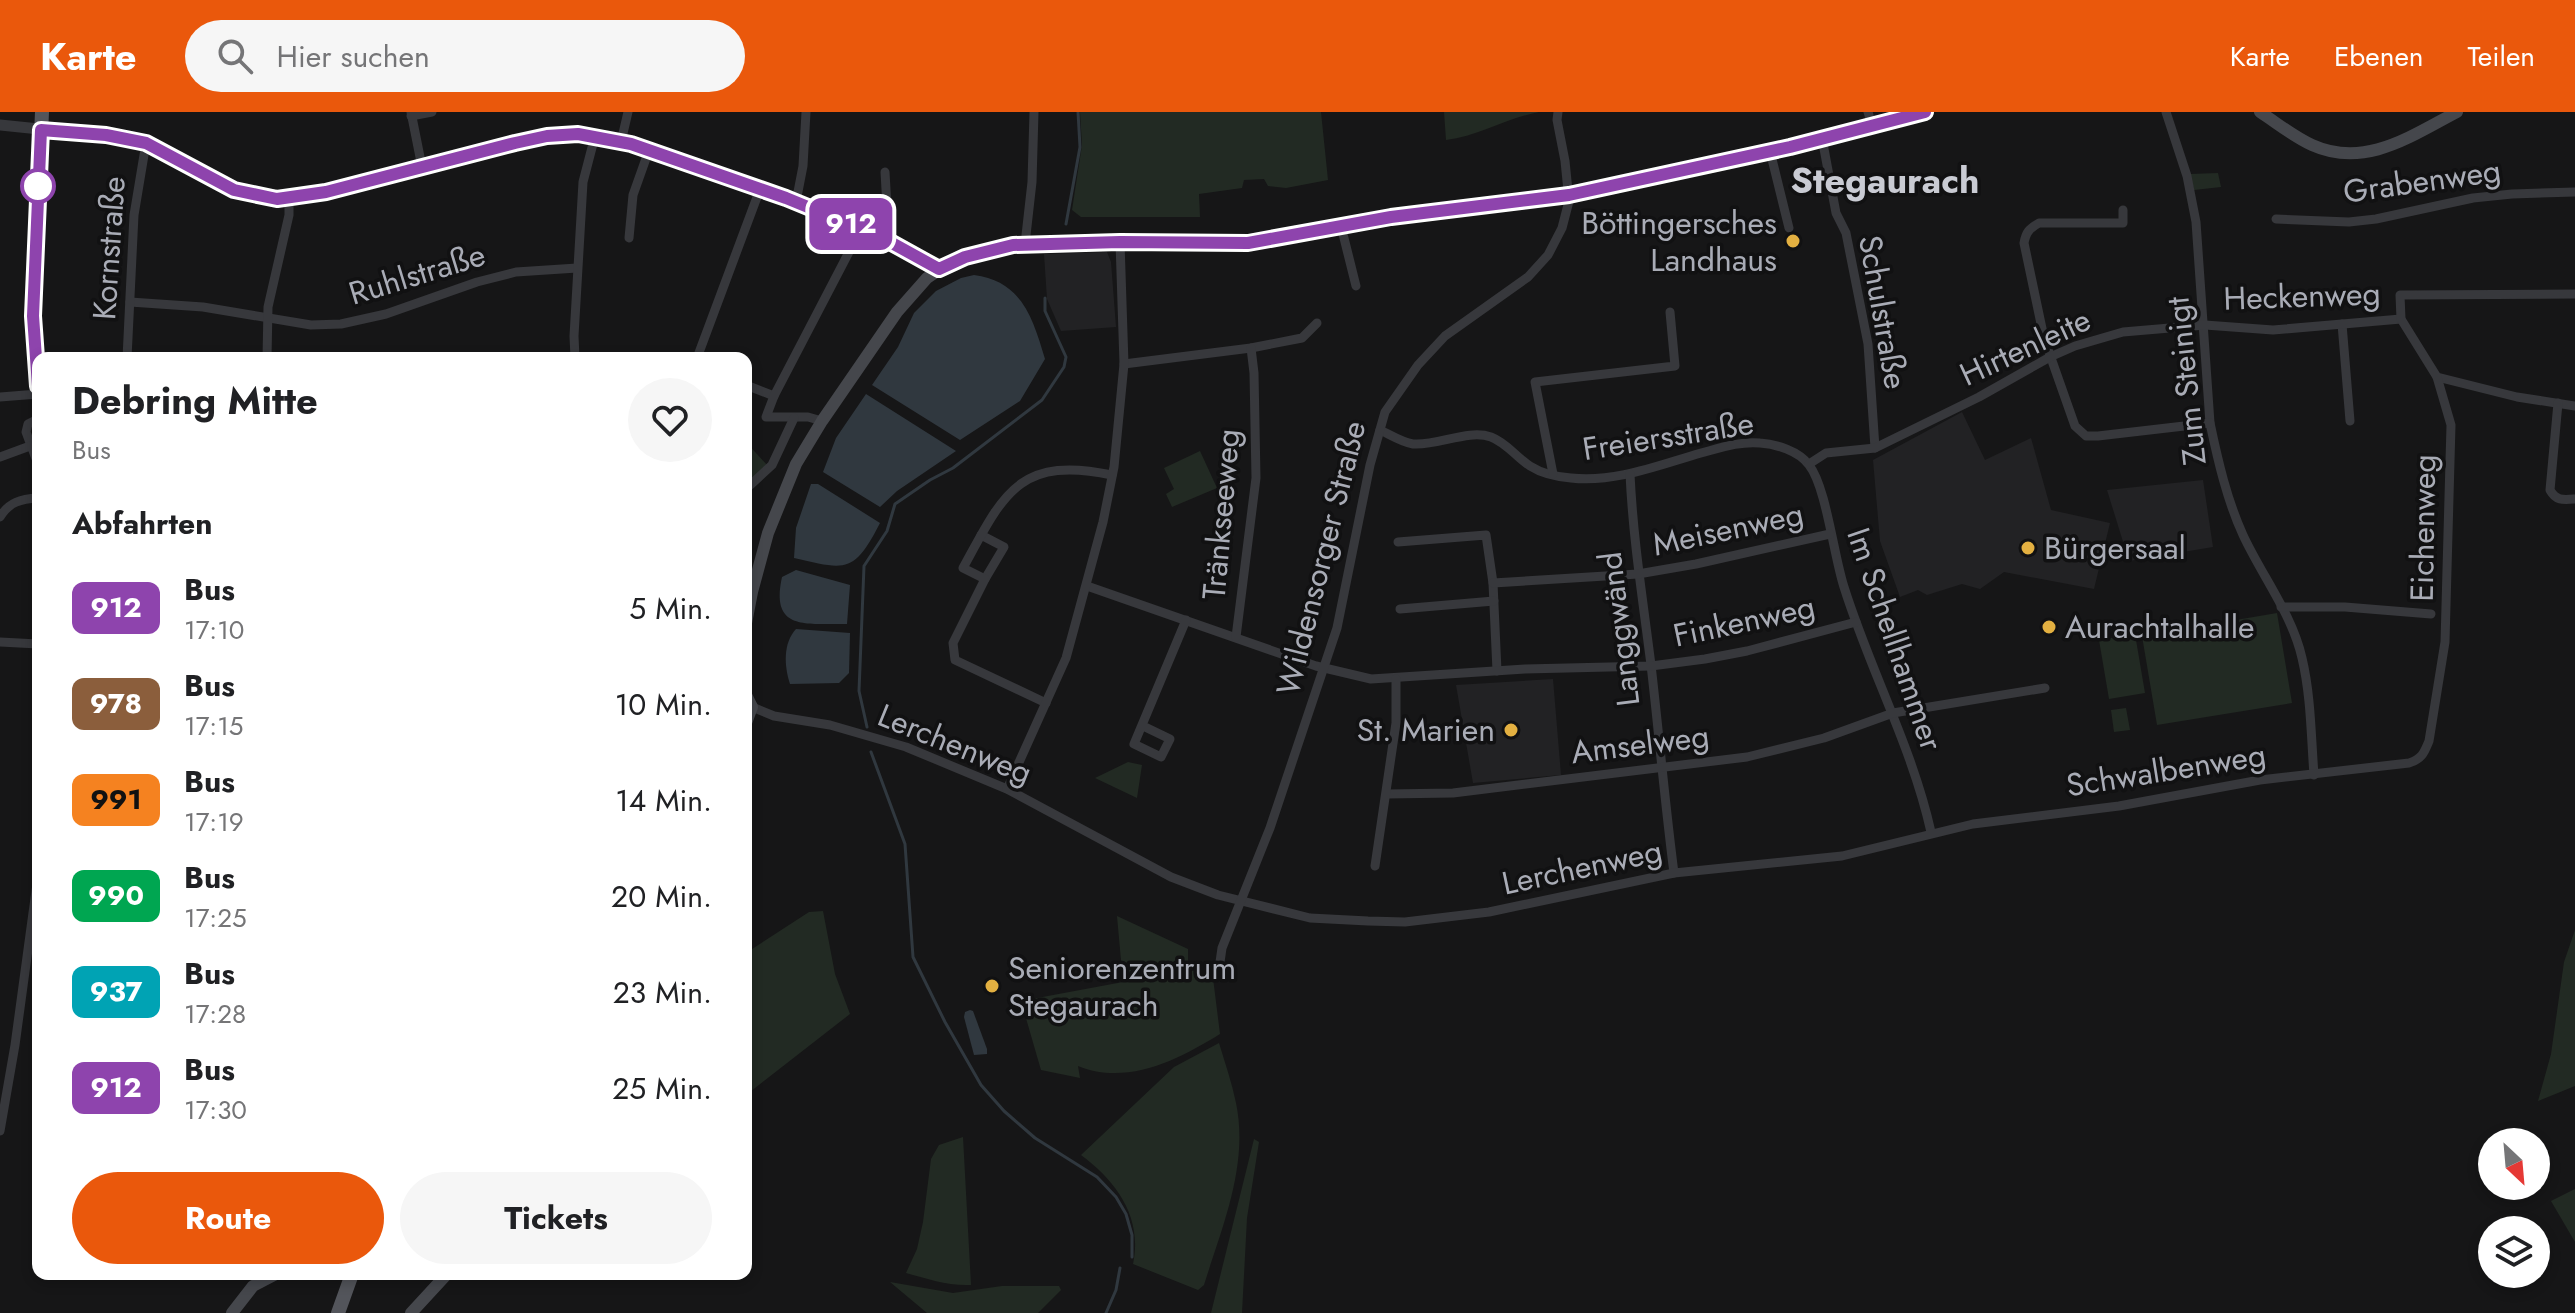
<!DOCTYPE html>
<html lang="de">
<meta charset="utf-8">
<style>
body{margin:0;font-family:Jost,sans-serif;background:#f6f6f6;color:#202124;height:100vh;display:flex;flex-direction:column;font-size:30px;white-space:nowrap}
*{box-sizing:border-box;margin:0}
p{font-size:26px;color:#757577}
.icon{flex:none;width:44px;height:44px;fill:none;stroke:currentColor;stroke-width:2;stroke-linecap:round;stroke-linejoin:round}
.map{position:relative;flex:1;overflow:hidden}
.panel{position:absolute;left:32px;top:240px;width:720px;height:928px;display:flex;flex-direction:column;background:#fff;border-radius:16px;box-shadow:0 4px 12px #0003}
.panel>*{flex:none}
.badge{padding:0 16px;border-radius:12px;font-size:28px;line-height:52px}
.needle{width:52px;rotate:154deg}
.tools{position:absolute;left:2478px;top:1016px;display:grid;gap:16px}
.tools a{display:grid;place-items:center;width:72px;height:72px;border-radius:50%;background:#fff;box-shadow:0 4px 12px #0003;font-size:40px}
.map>.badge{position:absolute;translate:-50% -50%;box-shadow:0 0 0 4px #fff}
h2{padding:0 40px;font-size:30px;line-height:72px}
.round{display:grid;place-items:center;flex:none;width:84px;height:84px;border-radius:42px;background:#f6f6f6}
.overview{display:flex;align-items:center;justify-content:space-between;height:136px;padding:0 40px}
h1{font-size:38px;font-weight:700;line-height:60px}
.button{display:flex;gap:16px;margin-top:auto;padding:16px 40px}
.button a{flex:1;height:92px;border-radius:48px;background:#ea580c;color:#fff;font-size:32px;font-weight:700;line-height:92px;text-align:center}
.button a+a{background:#f6f6f6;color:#202124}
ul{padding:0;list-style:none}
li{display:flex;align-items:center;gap:24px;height:96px;padding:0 40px}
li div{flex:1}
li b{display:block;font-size:30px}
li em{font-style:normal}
li .badge{min-width:88px;font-weight:700;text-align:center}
header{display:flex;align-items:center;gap:48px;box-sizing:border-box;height:112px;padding:0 40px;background:#ea580c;color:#fff}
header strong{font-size:38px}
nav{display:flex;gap:44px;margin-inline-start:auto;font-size:28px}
.search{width:560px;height:72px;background:#f6f6f6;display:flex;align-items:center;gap:20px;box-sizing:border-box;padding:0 28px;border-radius:44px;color:#757577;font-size:30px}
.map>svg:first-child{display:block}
.built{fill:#222224}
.green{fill:#222a23}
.water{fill:#30383f}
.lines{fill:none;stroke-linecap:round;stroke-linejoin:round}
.stream{stroke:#30383f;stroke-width:3}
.minor{stroke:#37383c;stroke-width:9}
.tertiary{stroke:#37383c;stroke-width:11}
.secondary{stroke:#45474c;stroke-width:12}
.primary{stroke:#53555b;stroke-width:14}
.line-casing{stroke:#fff;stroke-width:18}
.line{stroke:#8e44ad;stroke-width:12}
.stop-dot{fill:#fff;stroke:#8e44ad;stroke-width:4}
.poi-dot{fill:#e3b041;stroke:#111112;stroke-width:3}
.labels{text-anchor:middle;stroke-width:7;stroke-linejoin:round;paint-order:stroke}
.street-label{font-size:32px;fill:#a9acb6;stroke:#111112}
.poi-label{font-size:32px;fill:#a9acb6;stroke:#111112;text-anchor:start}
.quarter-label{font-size:36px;font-weight:bold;fill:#c9cbd3;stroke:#111112}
</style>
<header>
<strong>Karte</strong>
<div class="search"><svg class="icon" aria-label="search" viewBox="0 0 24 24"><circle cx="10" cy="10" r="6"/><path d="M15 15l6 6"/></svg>Hier suchen</div>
<nav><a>Karte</a><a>Ebenen</a><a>Teilen</a></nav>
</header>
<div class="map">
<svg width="2575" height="1201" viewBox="0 0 2575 1201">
<rect width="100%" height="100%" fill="#161617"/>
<g class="built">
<polygon points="1107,140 1111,150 1116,215 1061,219 1047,187 1044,142"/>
<polygon points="1962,300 1985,348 2031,326 2051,398 2110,411 2094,477 2004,460 1980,477 1962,472 1927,483 1918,478 1900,485 1880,429 1873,348"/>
<polygon points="2203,368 2213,435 2129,449 2107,378"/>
<polygon points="1553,567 1561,663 1473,671 1456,573"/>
</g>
<g class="green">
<polygon points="1080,0 1321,0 1328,68 1286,76 1268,74 1264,67 1244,68 1242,76 1199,82 1200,105 1081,105 1072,98 1082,33"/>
<path d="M1444,0H1539C1507,6 1479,24 1446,28Z"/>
<polygon points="2218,61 2221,75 2194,78 2190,62"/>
<polygon points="746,330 768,354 746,371"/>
<polygon points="1200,339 1217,376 1172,395 1166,382 1174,377 1164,356"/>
<polygon points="2277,501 2292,591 2157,613 2142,524"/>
<polygon points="2135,522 2145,581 2109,587 2099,528"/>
<polygon points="2126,596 2130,618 2114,620 2111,598"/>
<polygon points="1128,650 1142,653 1137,686 1095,666"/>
<polygon points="823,799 835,862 850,902 746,983 746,841 809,800"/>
<path d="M1117,804L1188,837V858H1212L1220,922C1178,948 1127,974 1078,954L1080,966L1041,958L1021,889L1123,870Z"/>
<polygon points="2575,818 2575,974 2538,989 2551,942 2564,850"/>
<path d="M1219,931C1225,951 1232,971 1236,991C1249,1053 1222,1115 1204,1173L1198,1178L1133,1152C1143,1105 1116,1069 1081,1043L1174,955Z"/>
<path d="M963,1025L971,1173C947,1174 929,1167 906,1161L917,1137L923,1110L931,1047L939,1033Z"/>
<polygon points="1254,1027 1259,1030 1247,1106 1242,1201 1211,1201"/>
<polygon points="2575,1077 2575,1130 2551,1089"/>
<polygon points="890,1170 953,1181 1002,1174 1059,1174 1061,1178 1038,1201 927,1201"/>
</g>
<g class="water">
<path d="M974,163C1022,169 1033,207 1045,247L1020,289L960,328L872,273L898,235L914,201L936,179L961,166Z"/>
<polygon points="866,282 956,339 897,379 880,395 823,360 836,326"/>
<path d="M811,372H818L880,411C854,462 846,458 794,446L796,416Z"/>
<path d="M796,458L850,473L847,512C807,511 770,520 782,465Z"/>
<path d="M796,517L850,521L849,561L839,571L790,572C784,554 783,531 796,517Z"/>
<polygon points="970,898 973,899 987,937 987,942 974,943 964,905 965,900"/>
</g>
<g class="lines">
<g class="stream">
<polyline points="1066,112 1080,35 1078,0"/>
<polyline points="867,615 859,579 864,454 887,419 895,392 930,368 953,356 1042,288 1064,255 1066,245 1045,199 1045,186"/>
<polyline points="871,640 905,732 913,845 945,910 981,973 1004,999 1035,1026 1097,1065 1116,1085 1126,1102 1132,1123 1132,1145"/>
<polyline points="1106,1201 1116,1178 1120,1156"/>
</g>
<g class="minor">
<polyline points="411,0 422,55"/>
<polyline points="1868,0 1872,13"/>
<path d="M2166,0L2187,64L2196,110L2210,311C2218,349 2227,388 2243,423C2262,464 2292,502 2302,546C2311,584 2311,624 2314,663"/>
<polyline points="411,4 432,0"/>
<polyline points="1822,26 1836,101 1846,121 1868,232 1875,336"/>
<polyline points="621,30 628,0"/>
<polyline points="1770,39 1789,116"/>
<polyline points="796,90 803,54 806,0"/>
<path d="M2123,98V111H2039C2029,117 2026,120 2024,131L2044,226L2075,314L2086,324H2098L2210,311"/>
<polyline points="2276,107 2349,110 2376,107 2473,86 2512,82 2575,80"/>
<polyline points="1341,114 1356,174"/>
<polyline points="881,125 887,95 885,60"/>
<polyline points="629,126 633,83 649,38"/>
<polyline points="1025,132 1032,70 1034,0"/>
<polyline points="130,190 203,195 311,213 341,212 386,202 477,170 516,160 577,156"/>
<polyline points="2342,212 2350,309"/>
<polyline points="127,246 134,103 146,31"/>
<polyline points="267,246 268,195 289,103 289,87"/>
<polyline points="575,246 574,224 583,70 595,24"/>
<polyline points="697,246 760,77"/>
<polyline points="1124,252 1251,236 1302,226 1317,211"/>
<polyline points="2437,265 2517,285 2575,294"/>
<polyline points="746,273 774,284"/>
<polyline points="0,285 38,282"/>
<path d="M2558,291L2550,378C2556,389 2563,388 2575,387"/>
<polyline points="38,307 28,312 26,320 38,352"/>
<polyline points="822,309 808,305 766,305 774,284 861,117"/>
<path d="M1380,318C1391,323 1401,330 1413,332C1438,334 1468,317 1491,325C1507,331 1517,346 1530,354C1541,361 1558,365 1571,366C1615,371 1659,353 1701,341C1720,336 1740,329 1760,331C1776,332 1799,339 1809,353C1826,374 1834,445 1844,475C1870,558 1912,635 1931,720"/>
<polyline points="0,345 30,334"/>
<polyline points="1809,352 1826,341 1875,336 1979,285 2050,245 2075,234 2123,220 2205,213 2273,218 2401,207"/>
<polyline points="1553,362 1535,270 1675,254 1670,200"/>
<path d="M1630,362C1633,427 1643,489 1651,553C1659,622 1665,692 1674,761"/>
<polyline points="746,377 772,353 794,306"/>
<path d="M0,405C9,390 21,387 38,386"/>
<polyline points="981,423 1004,435 985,467"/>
<polyline points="1398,430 1486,423 1493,471 1497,559"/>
<polyline points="1493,471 1638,462 1696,452 1830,422"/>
<polyline points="1087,474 1316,554 1371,567 1525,557 1651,554 1705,547 1747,539 1856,510"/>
<polyline points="2281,495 2345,495 2431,502"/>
<polyline points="1400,497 1494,489"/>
<polyline points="1236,525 1256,366 1254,261 1251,236"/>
<polyline points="0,530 38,532"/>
<path d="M1046,591L955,548L953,531L985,467L963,456C1003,383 1018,343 1112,363"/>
<path d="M752,595L774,604L830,613L906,635L1007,677L1171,765L1218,783L1310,806L1368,809L1405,810L1489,800L1674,761L1842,744L1973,712L2119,694L2260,668L2409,651C2422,647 2424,641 2429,629L2445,530L2451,313L2437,265L2401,207L2400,183L2575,182"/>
<polyline points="1143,614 1170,627 1161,645 1134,632 1186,508"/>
<polyline points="1007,677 1066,546 1103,410 1114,355 1124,252 1120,130"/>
<polyline points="1387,682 1453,681 1747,645 1824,626 1893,601 2045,576"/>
<polyline points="1375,754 1396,611 1396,567"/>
<polyline points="1219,857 1222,836 1270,716 1337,516 1370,353 1385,300 1418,253 1445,224 1528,165 1548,143 1562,116 1569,89 1565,49 1557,8 1558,0"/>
<polyline points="0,1019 15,933 38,764"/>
</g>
<polyline class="tertiary" points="0,13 127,26 146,31 234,78 277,87 326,80 547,24 578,22 595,24 631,32 786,86 881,125 939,157"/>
<g class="secondary">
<path d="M2260,0C2277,11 2294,25 2312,33C2365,57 2411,24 2457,0"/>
<polyline points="746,511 752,480 768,421 796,352 822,309 897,200 927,166 952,149 980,140 1025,132 1248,131 1391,105 1569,83 1790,35 1925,0"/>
<polyline points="746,583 752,595 746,611"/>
<polyline points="232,1201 253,1174 276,1162"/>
<polyline points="411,1201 447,1162"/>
</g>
<g class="primary">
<polyline points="38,275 33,204 42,0"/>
<polyline points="338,1201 352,1162"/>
</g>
</g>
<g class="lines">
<g class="line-casing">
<polyline id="line" points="38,274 33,204 41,18 106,23 146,31 234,78 277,87 326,80 515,31 547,24 578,22 631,32 786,86 881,125 939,157 965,145 1013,133 1120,130 1248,131 1391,105 1569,83 1790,35 1925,0"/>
</g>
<use href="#line" class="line"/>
</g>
<circle class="stop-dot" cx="38" cy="74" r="16"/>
<g class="poi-dot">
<circle cx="1793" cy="129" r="8"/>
<circle cx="2028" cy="436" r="8"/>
<circle cx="2049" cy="515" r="8"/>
<circle cx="1511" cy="618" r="8"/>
<circle cx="992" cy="874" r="8"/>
</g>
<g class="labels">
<g class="street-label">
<text transform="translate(2422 69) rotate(-8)" y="11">Grabenweg</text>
<text transform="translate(109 136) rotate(-86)" y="11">Kornstraße</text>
<text transform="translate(417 162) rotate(-17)" y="11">Ruhlstraße</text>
<text transform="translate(2302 184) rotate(-2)" y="11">Heckenweg</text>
<text transform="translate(1883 200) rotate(80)" y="11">Schulstraße</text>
<text transform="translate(2025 235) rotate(-25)" y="11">Hirtenleite</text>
<text transform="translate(2186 269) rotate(-96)" y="11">Zum Steinigt</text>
<text transform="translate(1668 324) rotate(-9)" y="11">Freiersstraße</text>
<text transform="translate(1221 402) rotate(-85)" y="11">Tränkseeweg</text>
<text transform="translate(2423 416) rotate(-89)" y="11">Eichenweg</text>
<text transform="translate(1728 417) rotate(-12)" y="11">Meisenweg</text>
<text transform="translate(1321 446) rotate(-76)" y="11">Wildensorger Straße</text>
<text transform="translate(1744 509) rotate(-12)" y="11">Finkenweg</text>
<text transform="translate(1619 517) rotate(-97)" y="11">Langgwänd</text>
<text transform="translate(1895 527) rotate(71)" y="11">Im Schellhammer</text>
<text transform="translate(955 632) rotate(22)" y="11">Lerchenweg</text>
<text transform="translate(1640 632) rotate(-7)" y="11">Amselweg</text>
<text transform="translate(2166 658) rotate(-9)" y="11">Schwalbenweg</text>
<text transform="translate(1582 755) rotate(-12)" y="11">Lerchenweg</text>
</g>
<g class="poi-label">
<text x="1777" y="122" text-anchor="end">Böttingersches<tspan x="1777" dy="37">Landhaus</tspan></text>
<text x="2044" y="447">Bürgersaal</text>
<text x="2065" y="526">Aurachtalhalle</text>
<text x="1495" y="629" text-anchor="end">St. Marien</text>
<text x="1008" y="867">Seniorenzentrum<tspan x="1008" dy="37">Stegaurach</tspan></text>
</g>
<g class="quarter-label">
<text x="1885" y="81">Stegaurach</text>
</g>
</g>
</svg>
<div class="tools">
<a><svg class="needle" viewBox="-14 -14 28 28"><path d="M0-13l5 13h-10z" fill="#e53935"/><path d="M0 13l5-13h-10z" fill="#757577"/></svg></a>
<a><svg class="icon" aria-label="layers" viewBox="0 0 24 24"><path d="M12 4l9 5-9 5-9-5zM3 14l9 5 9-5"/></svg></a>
</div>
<b class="badge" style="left:851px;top:112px;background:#8e44ad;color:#fff">912</b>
<section class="panel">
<div class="overview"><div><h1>Debring Mitte</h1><p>Bus</p></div><a class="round"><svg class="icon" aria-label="heart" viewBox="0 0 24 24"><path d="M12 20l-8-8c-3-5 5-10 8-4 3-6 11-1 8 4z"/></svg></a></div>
<h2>Abfahrten</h2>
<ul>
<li><span class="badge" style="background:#8e44ad;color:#fff">912</span><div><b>Bus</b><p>17:10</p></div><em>5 Min.</em></li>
<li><span class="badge" style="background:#8b5e3c;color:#fff">978</span><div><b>Bus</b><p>17:15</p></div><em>10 Min.</em></li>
<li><span class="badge" style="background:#f58220;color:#111">991</span><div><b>Bus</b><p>17:19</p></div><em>14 Min.</em></li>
<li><span class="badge" style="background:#00a651;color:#fff">990</span><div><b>Bus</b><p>17:25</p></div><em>20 Min.</em></li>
<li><span class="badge" style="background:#00a3b4;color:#fff">937</span><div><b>Bus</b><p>17:28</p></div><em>23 Min.</em></li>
<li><span class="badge" style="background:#8e44ad;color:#fff">912</span><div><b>Bus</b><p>17:30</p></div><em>25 Min.</em></li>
</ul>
<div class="button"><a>Route</a><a>Tickets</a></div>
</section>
</div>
